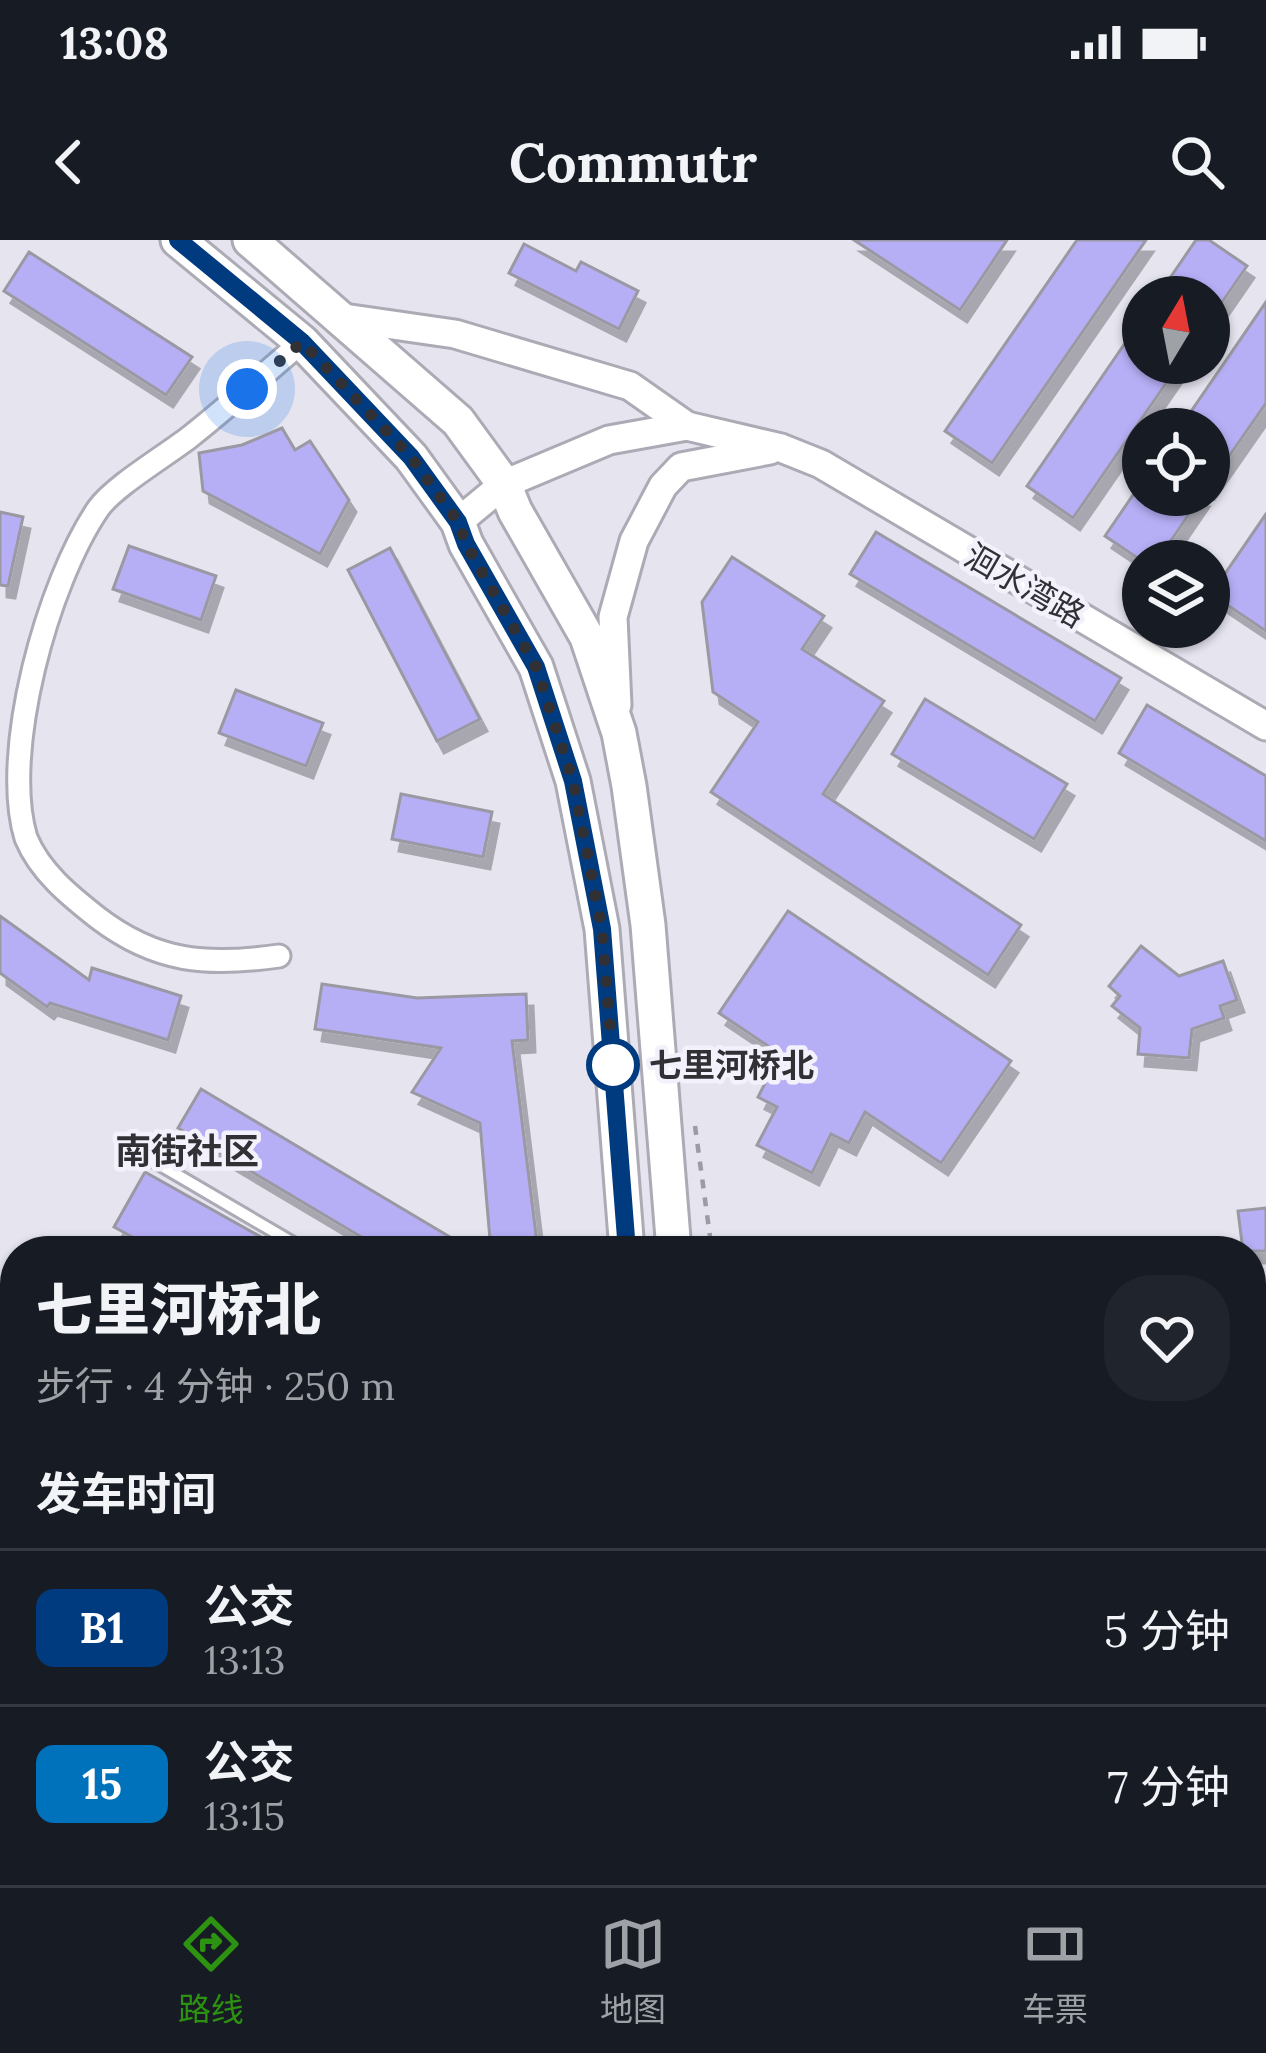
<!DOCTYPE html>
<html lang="zh">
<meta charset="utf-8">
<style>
body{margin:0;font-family:Lora,"Noto Sans SC",serif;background:#20242c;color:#f1f3f6;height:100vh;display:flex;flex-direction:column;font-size:45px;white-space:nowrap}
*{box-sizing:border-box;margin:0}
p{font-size:39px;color:#9ea1a6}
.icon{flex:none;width:66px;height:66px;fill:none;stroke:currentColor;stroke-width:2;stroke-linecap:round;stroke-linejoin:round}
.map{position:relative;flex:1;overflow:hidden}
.side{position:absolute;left:0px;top:996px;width:1266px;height:651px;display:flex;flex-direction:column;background:#171b24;border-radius:48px 48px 0 0;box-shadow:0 3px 9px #0004}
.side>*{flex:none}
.badge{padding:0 24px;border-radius:18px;font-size:42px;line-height:78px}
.needle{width:78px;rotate:10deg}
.controls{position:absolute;left:1122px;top:36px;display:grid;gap:24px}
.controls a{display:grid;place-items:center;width:108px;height:108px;border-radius:50%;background:#171b24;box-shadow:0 3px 9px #0004;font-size:60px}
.you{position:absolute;width:60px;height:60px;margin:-30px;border:9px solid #fff;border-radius:50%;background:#1a73e8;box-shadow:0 0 0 18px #1a73e833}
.map>.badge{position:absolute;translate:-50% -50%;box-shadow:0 0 0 6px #fff}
h2{padding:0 36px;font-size:45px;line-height:108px}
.round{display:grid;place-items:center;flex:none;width:126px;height:126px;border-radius:48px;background:#20242c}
.summary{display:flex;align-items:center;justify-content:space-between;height:204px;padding:0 36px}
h1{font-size:57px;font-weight:800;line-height:90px}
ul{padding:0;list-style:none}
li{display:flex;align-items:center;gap:36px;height:156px;padding:0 36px;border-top:3px solid #363941}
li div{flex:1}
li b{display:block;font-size:45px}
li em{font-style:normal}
li .badge{min-width:132px;font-weight:700;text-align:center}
.status{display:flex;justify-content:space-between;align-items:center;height:84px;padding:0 60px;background:#171b24;direction:ltr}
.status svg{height:33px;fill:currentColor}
header{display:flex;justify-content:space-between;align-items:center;height:156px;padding:0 36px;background:#171b24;font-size:54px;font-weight:800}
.tabs{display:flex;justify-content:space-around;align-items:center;height:168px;border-top:3px solid #363941;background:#171b24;font-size:33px;color:#9ea1a6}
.tabs a{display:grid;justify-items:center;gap:6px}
.tabs .active{color:#2d9111}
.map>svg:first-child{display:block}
.green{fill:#b9c386}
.building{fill:#b7aff6;stroke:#9a99a3;stroke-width:3;filter:url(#shadow)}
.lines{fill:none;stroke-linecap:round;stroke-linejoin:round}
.service-casing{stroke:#acabb5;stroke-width:16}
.minor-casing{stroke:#acabb5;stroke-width:27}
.tertiary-casing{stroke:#acabb5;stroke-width:33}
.secondary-casing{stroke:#acabb5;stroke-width:39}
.primary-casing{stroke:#b49873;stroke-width:42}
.path{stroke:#9c9ba3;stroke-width:4.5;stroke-dasharray:9 9;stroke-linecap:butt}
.service{stroke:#fff;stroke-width:10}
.minor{stroke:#fff;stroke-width:21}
.tertiary{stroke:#fff;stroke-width:27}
.secondary{stroke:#fff;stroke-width:33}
.primary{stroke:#fce2bf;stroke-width:36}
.line-casing{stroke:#fff;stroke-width:27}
.line{stroke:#003b80;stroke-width:18}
.walk{stroke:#313135;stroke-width:12;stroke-dasharray:0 21.6}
.stop-dot{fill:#fff;stroke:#003b80;stroke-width:6}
.labels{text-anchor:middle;stroke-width:9;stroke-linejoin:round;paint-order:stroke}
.street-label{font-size:33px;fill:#313135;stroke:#f2f1fc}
.stop-label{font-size:33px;font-weight:bold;fill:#313135;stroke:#f2f1fc;text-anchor:start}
.neighbourhood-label{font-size:36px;font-weight:bold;fill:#313135;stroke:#f2f1fc}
</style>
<div class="status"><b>13:08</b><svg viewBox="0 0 49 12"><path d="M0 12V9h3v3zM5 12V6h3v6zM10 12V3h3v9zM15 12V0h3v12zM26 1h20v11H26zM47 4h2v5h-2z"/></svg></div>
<header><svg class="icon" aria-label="back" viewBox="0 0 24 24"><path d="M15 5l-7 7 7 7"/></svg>Commutr<svg class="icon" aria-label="search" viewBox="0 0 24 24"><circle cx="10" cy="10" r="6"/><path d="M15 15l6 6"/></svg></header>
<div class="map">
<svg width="1266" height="1645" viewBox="0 0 1266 1645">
<defs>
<filter id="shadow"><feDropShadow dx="7" dy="12" stdDeviation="0" flood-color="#0004"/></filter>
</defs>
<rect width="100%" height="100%" fill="#e5e4ef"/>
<g class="green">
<polygon points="0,1208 15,1212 15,1256 0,1297"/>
<polygon points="0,1575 15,1578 15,1632 303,1632 301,1645 0,1645"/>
<polygon points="371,1632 635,1632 636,1645 369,1645"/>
<polygon points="760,1632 1061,1632 1061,1645 761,1645"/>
</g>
<g class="building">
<polygon points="854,0 1007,0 960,70"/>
<polygon points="1077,0 1146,0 992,223 945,191"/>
<polygon points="1196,0 1209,0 1247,26 1209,81 1209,57 1157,57"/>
<polygon points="524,4 576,31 581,22 638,51 619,89 509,33"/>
<polygon points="29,12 192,117 166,155 4,51"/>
<polygon points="1266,62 1266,163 1209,245 1209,189 1179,189"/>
<polygon points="1143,77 1143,123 1180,123 1073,278 1027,246"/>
<polygon points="282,188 295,210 310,201 349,260 320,314 203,251 199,213 242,205"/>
<polygon points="1133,255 1202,255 1157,321 1142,321 1105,296"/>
<polygon points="0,272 23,277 8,346 0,345"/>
<polygon points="1266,274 1266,391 1211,354"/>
<polygon points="876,292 1121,438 1095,481 850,334"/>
<polygon points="129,306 216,336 201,380 113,349"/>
<polygon points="390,308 480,479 437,501 348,330"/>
<polygon points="732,317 824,376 802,409 884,461 823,554 1021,685 988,735 711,552 758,482 713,452 702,362"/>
<polygon points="236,450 323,483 306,526 219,493"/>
<polygon points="925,459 1067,544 1034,599 892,514"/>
<polygon points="1147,465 1266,536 1266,601 1119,513"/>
<polygon points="401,554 492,572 483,617 392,599"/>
<polygon points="788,671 1011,821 941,923 865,872 849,903 831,894 812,933 757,905 777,867 758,857 780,814 719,773"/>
<polygon points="0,676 89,740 92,728 181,756 168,800 50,763 47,767 0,733"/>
<polygon points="1141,706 1179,736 1223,721 1237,760 1220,766 1224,778 1192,789 1189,818 1138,814 1140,788 1112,766 1120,756 1109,746"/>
<polygon points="322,744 417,758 526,754 528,800 512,801 538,1011 491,1011 480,883 412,852 441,808 315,789"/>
<polygon points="201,849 450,997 442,1011 385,1011 178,888"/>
<polygon points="145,932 286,1011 158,1011 114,987"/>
<polygon points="1266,968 1266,1011 1243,1011 1238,971"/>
</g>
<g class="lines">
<g class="service-casing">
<polyline id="service" points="150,919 307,1011"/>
</g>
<g class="minor-casing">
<path id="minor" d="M279,716C208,726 157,723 98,678C70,656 40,632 26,598C0,513 48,342 98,269C114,246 167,215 191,196C229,166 265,133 302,102"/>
</g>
<g class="tertiary-casing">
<g id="tertiary">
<polyline points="344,78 455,94 630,146 687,186"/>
<polyline points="458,282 504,244 609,200 687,186 781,208 821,224 1266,486"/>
<polyline points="617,465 613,377 634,301 663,246 681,227 770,210"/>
</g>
</g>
<g class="secondary-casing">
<g id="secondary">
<polyline points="178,0 302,102 411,217 458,282 466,304 536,427 573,541 602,689 627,1011"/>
<polyline points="250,0 458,181 504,244 515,271 587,397 619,493 629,546 648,685 674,1011"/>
<polyline points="684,1632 685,1645"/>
<polyline points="715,1632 716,1645"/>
<polyline points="315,1645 317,1632"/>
<polyline points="1099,1645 1099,1632"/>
</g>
</g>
<g class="primary-casing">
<polyline id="primary" points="1072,1632 1072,1645"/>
</g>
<g class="path">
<polyline points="695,886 712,1011"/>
<polyline points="616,1632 618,1645"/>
<polyline points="746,1632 748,1645"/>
<polyline points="874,1635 886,1632"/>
</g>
<use href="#service" class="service"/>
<use href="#minor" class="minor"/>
<use href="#tertiary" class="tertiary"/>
<use href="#secondary" class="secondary"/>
<use href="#primary" class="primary"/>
</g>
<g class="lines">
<g class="line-casing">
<polyline id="line" points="178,0 302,102 411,217 458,282 466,304 536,427 573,541 602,689 627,1011"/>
</g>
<use href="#line" class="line"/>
<polyline class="walk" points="247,149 302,102 411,217 458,282 466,304 536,427 573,541 580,578 602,689 613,825"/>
</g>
<circle class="stop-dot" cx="613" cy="825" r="24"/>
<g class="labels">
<g class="street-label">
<text transform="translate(1025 345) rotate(30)" y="12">洄水湾路</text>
</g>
<g class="stop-label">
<text x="649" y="837">七里河桥北</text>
</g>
<g class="neighbourhood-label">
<text x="187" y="924">南街社区</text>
</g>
</g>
</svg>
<div class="controls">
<a><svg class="needle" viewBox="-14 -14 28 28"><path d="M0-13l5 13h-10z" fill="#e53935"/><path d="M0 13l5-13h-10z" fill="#9ea1a6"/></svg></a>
<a><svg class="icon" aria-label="locate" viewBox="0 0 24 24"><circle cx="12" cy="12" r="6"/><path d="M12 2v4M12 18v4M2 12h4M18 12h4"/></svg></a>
<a><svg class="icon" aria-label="layers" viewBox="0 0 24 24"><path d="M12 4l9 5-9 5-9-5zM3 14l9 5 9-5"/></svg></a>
</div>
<div class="you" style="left:247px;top:149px"></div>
<section class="side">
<div class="summary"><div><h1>七里河桥北</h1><p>步行 · 4 分钟 · 250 m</p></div><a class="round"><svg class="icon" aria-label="heart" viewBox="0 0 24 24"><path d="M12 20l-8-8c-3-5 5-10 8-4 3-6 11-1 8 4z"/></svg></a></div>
<h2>发车时间</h2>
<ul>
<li><span class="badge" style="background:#003b80;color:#fff">B1</span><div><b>公交</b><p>13:13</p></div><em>5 分钟</em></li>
<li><span class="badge" style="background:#0072bc;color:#fff">15</span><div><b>公交</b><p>13:15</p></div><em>7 分钟</em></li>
</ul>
</section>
</div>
<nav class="tabs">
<a class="active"><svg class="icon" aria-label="directions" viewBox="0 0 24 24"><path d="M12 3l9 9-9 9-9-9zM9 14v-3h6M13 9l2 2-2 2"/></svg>路线</a>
<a><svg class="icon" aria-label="map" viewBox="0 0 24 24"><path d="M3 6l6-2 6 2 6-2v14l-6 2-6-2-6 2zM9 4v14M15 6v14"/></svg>地图</a>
<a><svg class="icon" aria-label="tickets" viewBox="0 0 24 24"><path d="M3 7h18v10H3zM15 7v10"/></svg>车票</a>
</nav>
